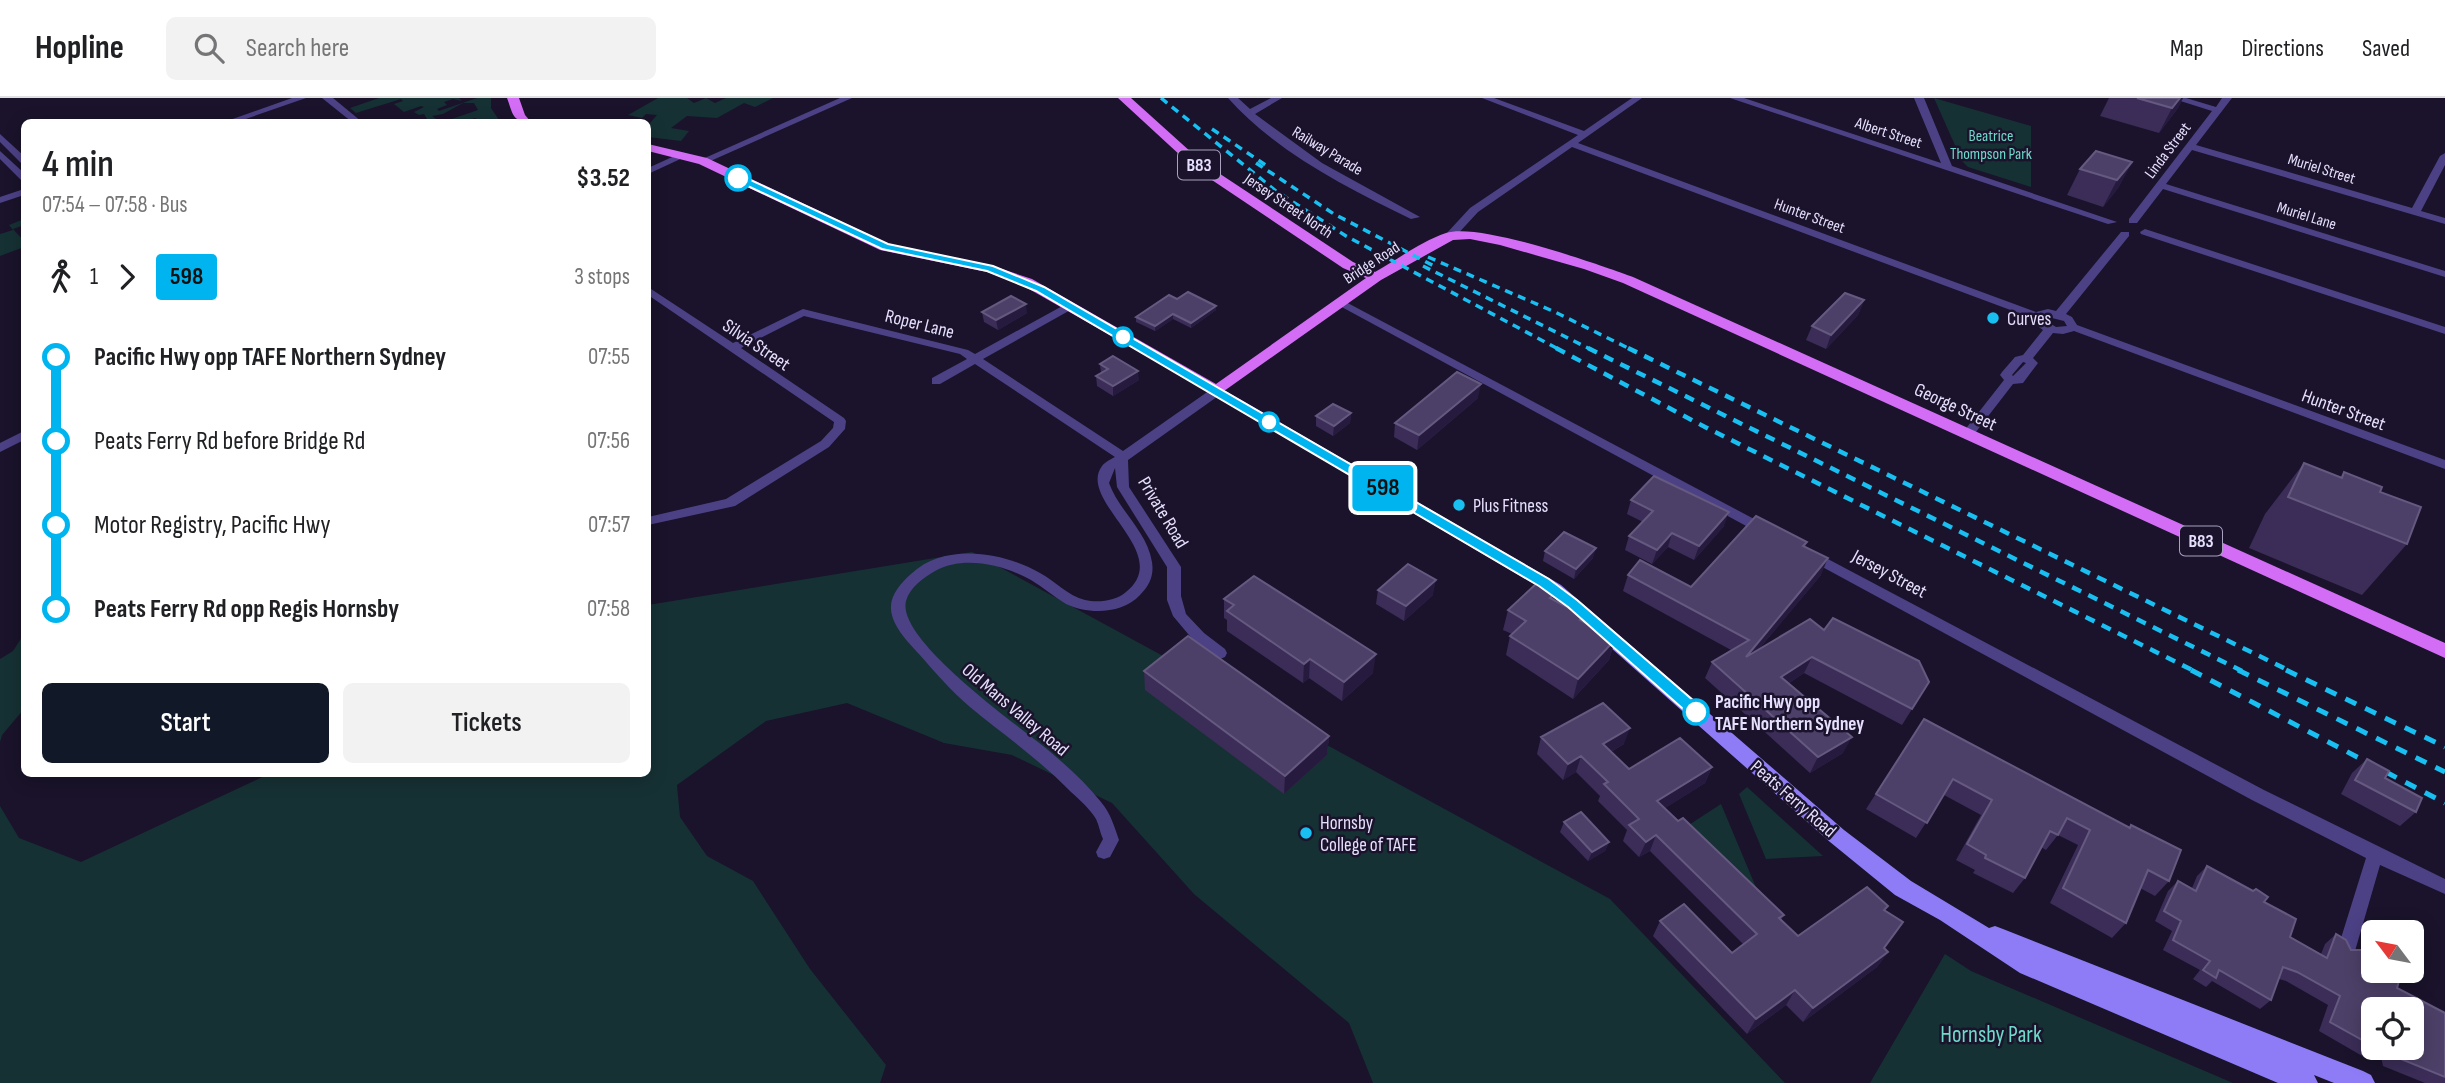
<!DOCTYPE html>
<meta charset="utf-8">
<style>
body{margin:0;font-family:"Sofia Sans Condensed",sans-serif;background:#f2f2f2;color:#202124;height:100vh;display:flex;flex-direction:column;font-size:26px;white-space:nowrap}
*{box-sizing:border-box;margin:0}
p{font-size:23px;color:#757577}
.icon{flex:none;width:38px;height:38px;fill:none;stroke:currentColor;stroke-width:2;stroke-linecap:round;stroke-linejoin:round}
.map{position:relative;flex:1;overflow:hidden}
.sheet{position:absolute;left:21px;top:21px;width:630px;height:658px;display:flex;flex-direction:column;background:#fff;border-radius:10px;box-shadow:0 4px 18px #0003}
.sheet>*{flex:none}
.badge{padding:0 14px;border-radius:5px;font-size:24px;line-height:46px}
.needle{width:46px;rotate:302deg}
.buttons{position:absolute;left:2361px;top:822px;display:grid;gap:14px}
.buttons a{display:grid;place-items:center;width:63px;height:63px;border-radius:10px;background:#fff;box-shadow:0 4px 18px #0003;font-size:35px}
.map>.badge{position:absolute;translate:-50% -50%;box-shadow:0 0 0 4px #fff}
.legs{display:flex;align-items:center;gap:10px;height:77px;padding:0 21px;font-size:23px}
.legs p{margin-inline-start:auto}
.summary{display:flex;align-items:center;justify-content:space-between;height:119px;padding:0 21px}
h1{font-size:38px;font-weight:600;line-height:52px}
.primary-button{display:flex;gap:14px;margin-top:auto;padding:14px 21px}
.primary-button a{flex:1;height:80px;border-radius:10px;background:#111827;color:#fff;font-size:28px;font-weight:600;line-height:80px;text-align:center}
.primary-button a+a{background:#f2f2f2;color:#202124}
ul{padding:0 21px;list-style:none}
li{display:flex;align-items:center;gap:24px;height:84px;font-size:26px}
li i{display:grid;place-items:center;width:10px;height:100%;margin:0 9px;background:currentColor}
li i::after{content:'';width:18px;height:18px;margin:-9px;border:5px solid;border-radius:50%;background:#fff}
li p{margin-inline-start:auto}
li:first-child i{background:linear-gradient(#0000 50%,currentColor 0)}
li:last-child i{background:linear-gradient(currentColor 50%,#0000 0)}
header{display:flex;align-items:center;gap:42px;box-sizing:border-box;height:98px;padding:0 35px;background:#fff;border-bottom:2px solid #e0e0e0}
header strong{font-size:33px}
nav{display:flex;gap:38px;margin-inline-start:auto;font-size:24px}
.search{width:490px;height:63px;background:#f2f2f2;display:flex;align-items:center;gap:18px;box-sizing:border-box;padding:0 24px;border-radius:10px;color:#757577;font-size:26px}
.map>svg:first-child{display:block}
.green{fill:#163134}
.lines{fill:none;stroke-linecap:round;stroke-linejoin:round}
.minor{fill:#4d4186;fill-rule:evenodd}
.secondary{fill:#8e7cf6;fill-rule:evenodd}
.primary{fill:#d46df6;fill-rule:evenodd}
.rail-far2{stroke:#18bff0;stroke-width:3.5;stroke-dasharray:8 6;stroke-linecap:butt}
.rail-far1{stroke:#18bff0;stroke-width:4.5;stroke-dasharray:10 8;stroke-linecap:butt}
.rail{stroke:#18bff0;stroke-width:5;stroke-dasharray:12 10;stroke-linecap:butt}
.wall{fill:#3b2d57}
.shaded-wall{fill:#261b3e}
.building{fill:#4d4068;stroke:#655980;stroke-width:2}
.line-1{fill:#00b5ef;stroke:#fff;stroke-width:2}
.stop-1-dot{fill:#fff;stroke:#00b5ef;stroke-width:3.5}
.poi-dot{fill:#18bff0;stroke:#1a132b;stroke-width:2.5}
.labels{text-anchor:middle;stroke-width:5;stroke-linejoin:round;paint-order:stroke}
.far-street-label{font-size:16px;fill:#e6dffd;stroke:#1a132b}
.far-park-label{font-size:16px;fill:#6edacc;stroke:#1a132b}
.shield{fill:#1a132b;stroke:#a9a2be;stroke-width:2}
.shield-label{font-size:18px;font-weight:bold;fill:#e6dffd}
.poi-label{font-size:19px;fill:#e6dffd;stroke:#1a132b;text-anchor:start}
.street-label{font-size:19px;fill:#e6dffd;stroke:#1a132b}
.stop-label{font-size:19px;font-weight:bold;fill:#e6dffd;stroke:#1a132b;text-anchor:start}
.near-park-label{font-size:23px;fill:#6edacc;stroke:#1a132b}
</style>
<header>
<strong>Hopline</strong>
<div class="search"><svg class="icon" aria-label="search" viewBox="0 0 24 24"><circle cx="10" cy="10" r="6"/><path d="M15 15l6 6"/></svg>Search here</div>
<nav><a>Map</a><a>Directions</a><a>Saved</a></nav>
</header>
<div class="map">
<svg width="2445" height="985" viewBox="0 0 2445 985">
<rect width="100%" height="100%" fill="#1a132b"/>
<g class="green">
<polygon points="379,0 459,0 462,3 453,1 444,4 447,7 437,11 439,13 477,0 491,0 491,10 499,22 483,24 475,20 463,24 443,24 478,12 474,5 463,5 443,16 432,18 440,24 417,24 427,21 424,16 419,17 414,14 424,9 421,8 404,14 394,6 403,3 401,1 356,15 350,10"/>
<polygon points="658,0 687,0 694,5 706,0 715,5 726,0 773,0 755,9 744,5 717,20 687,18 671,30 689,33 681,43 648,39 648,27 657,17 646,16 642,20 628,17"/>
<polygon points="1934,0 2031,28 2031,89 1968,69 1962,63"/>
<polygon points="24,121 24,127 13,131 24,143 24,149 0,158 0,136 13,132 9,127"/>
<polygon points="972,454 1610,801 1785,985 1373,985 1349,925 1194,796 1112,705 1012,657 944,645 847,605 766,623 677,687 680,719 707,758 753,783 810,871 886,967 880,985 0,985 0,708 19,740 81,764 269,676 648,676 648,507"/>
<polygon points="24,536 24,611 2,637 0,644 0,561 13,553"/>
<polygon points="1747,689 1823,758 1766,761 1739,696"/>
<polygon points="1721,706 1768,818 1678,734"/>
<polygon points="1945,856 1971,873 2233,985 1870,985"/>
</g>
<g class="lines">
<g class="minor">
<polygon points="292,0 306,0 237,24 224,24"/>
<polygon points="322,0 333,0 362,24 352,24"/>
<polygon points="840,0 852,0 706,65 698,63"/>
<path d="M1228,0H1238L1250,11L1271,0H1282L1255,16L1322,65L1420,119L1411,121C1347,90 1275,53 1228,0Z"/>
<path d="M1482,0H1494L1584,33L1632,0H1642L1578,45L2036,214L2048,211L2056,213L2121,134H2129V138L2066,216L2072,219L2077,227L2445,362V371L2074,233L2063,236L2053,235L2033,260L2038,265L2023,285L2013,286L1972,339H1964L1962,336L1964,333L2004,282L2000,277L2002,274L2015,259L2023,257L2043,232L2036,227L2032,220L1572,49L1478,114L1454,140H1446V136L1470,110L1578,37ZM2044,218L2064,223L2067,228L2056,229L2043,221ZM2023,264L2026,265L2013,278L2012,277Z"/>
<polygon points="1730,0 1744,0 1941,65 1914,0 1924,0 1952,68 2117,124 2108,126"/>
<polygon points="2171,0 2186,0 2216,9 2222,0 2232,0 2196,47 2412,110 2440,58 2445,55 2445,67 2421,113 2445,120 2445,126 2192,52 2166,86 2445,173 2445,179 2163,91 2137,125 2129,125 2129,121 2212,13"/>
<polygon points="0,36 24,58 24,66 21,65 0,44"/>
<polygon points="0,53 24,75 24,83 21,82 0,61"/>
<polygon points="681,55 689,57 648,76 648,70"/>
<polygon points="24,91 24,97 0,105 0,99"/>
<polygon points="2145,131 2445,229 2445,236 2141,136 2140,134"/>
<path d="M648,189L733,245L803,211L968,252L975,256L1066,206H1074V210L983,261L1123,353L1213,290H1221L1223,293L1221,296L1128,362L1129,389L1181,469V498L1186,516L1204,535L1225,551L1227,555L1225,559L1220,561L1194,543L1173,518L1167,502V469L1117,389L1115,370L1109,385C1119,413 1147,433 1152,464C1154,477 1150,487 1140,497C1122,516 1089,517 1066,506C1054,499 1043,489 1031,482C1004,467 964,457 935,473C923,480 910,489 906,503C896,542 1019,628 1048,652C1067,668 1086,685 1101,704C1111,716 1114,728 1119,742L1110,759L1104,761L1098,759L1096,754L1103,741C1100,735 1099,727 1096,721C1090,711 1080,702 1071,694C1040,662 1004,637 970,609C951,593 935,574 919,556C908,544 892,528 891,511C890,497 901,485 911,476C945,444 1003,454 1040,475C1055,483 1068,498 1085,502C1098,505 1116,503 1126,494C1175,455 1076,403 1102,368C1105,364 1111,361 1115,359L975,266L940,286H932V280L967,261L960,256L804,218L741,250L844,320L846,323L845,331L829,349L735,408L648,427V419L726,401L821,343L833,330L834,324L648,197Z"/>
<polygon points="1342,202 1771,430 1773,433 1771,436 1761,436 1338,207 1336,205"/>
<polygon points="24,333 24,342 0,354 0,345"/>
<polygon points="1809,451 2264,692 2445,781 2445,796 2380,767 2355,853 2352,859 2346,861 2340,859 2337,853 2366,760 2252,702 1804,459 1802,456"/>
</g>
<polygon class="secondary" points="1217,288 1561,487 1844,732 1911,783 1989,830 1995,828 2003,831 2363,973 2371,977 2375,985 2334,985 2314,977 2318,985 2278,985 2020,875 1940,822 1895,797 1830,744 1549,495 1212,296 1210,293"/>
<g class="primary">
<path d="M507,0H519L525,17L531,24C512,24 513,16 507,0Z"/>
<path d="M1118,0H1131L1202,64L1353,164L1375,174C1398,161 1422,143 1446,135C1479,124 1597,166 1633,179L2445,545V560L1623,185L1584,171L1500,147L1470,141L1453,142L1381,182L1217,298L1022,187L987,174L880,152L699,66L648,53V46L707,60L889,146L990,167L1032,181L1216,286L1366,180L1343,170L1194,70Z"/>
</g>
<g class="rail-far2">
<polyline points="1161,0 1276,93 1346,138 1560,252"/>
<polyline points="1212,31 1267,68"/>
<polyline points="1256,65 1334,116 1434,168"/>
<polyline points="1428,159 1555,214 1632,252"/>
<polyline points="1423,168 1592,252"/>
</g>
<g class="rail-far1">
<polyline points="1556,250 1705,329 2194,573"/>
<polyline points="1588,250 2242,573"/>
<polyline points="1628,250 2290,573"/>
</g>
<g class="rail">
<polyline points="2191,572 2445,705"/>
<polyline points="2238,572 2445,674"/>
<polyline points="2286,572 2445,649"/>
</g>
</g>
<g class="wall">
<polygon points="2109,0 2183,0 2178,10 2159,35 2100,18"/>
<polygon points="2132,64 2118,90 2103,109 2067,97 2080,71"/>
<polygon points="1177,201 1216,212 1191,230 1173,221 1155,233 1136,224 1136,219"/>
<polygon points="1864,202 1858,217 1826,251 1806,242 1812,228"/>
<polygon points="982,214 1027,215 998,232 984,224"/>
<polygon points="1100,266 1139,282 1113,298 1097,288 1096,278 1101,275"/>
<polygon points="1478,300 1417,352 1394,339 1395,325"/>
<polygon points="1351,315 1350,325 1333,338 1316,328 1316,318"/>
<polygon points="2304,365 2340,379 2344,374 2380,394 2407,446 2362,497 2249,450 2265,416"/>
<polygon points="1631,402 1724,428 1694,462 1668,449 1652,466 1625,452 1629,438 1643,424 1627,416"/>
<polygon points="1807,444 1805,449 1821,477 1759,551 1810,521 1919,600 1902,627 1804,575 1789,585 1843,655 1810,675 1705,580 1712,564 1731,552 1623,493 1628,477 1691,489"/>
<polygon points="1545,453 1593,460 1574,481 1543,463"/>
<polygon points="1378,492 1433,497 1404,523 1376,506"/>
<polygon points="1555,495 1554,501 1584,518 1582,523 1615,542 1609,562 1573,601 1506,557 1510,538 1512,536 1503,532 1508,512"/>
<polygon points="1224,501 1373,575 1342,603 1309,580 1303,585 1227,533 1227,522 1224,520"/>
<polygon points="1144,573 1329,638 1327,657 1284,696 1145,592"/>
<polygon points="1924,621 2129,729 2131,727 2169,783 2155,798 2140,790 2126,825 2112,840 2050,805 2078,747 2058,737 2046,752 2041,749 2025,780 2013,795 1973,775 1975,772 1956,762 1981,717 1944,697 1916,740 1866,711"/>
<polygon points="1541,639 1624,646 1611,654 1629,671 1712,669 1705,685 1665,710 1784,817 1781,822 1798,838 1885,812 1884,851 1888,854 1877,869 1803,924 1786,907 1747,936 1653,838 1660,823 1732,855 1743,846 1650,753 1639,759 1623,743 1627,732 1598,703 1600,698 1576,674 1563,682 1537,656"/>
<polygon points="2367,661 2416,714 2400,728 2341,696 2352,675"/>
<polygon points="1564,724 1609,744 1605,753 1588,763 1560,734"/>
<polygon points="2207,768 2264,804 2290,839 2321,856 2325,846 2336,836 2351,852 2397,890 2445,915 2445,985 2425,985 2383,968 2379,950 2412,950 2412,912 2373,912 2373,950 2376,950 2364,959 2319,933 2328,907 2286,883 2279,881 2271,902 2260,911 2212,883 2206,889 2193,881 2200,872 2163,852 2172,833 2155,823 2168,793 2178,783 2192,790 2197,778"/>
</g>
<g class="shaded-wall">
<polygon points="2180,0 2183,0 2178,10 2159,35 2172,10"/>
<polygon points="2132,64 2118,90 2103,109 2117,82"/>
<polygon points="1864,202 1858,217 1826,251 1831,237"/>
<polygon points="1026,206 1027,215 998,232 996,222"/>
<polygon points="1216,208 1216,212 1191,230 1191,225"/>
<polygon points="1173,216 1173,221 1155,233 1155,228"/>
<polygon points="1138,273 1139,282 1113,298 1113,288"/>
<polygon points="1481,286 1478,300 1417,352 1419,337"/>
<polygon points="1351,315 1350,325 1333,338 1334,328"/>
<polygon points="1729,414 1724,428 1694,462 1699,448"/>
<polygon points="1672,435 1668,449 1652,466 1657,452"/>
<polygon points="1596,450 1593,460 1574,481 1576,471"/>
<polygon points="1828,460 1821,477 1739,575 1746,559"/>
<polygon points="1436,482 1433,497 1404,523 1406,508"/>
<polygon points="1615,542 1609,562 1573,601 1578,581"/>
<polygon points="1376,556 1373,575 1342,603 1344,584"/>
<polygon points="1812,559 1804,575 1773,595 1781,579"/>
<polygon points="1310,561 1309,580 1303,585 1304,566"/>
<polygon points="1630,630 1624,646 1597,662 1603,646"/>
<polygon points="1329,638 1327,657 1284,696 1285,678"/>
<polygon points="1852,639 1843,655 1810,675 1818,659"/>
<polygon points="1581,658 1576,674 1563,682 1568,666"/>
<polygon points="1712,669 1705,685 1651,719 1657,703"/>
<polygon points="1656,737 1650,753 1639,759 1646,744"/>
<polygon points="1609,744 1605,753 1588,763 1592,754"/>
<polygon points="1888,854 1877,869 1803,924 1813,910"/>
<polygon points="1795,892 1786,907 1747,936 1756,921"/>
</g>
<g class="building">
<polygon points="2137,0 2180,0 2172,10"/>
<polygon points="2096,53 2132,64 2117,82 2080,71"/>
<polygon points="1188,194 1216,208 1191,225 1173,216 1155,228 1136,219 1169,197 1177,201"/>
<polygon points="1845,195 1864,202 1831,237 1812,228"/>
<polygon points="1011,198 1026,206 996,222 982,214"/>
<polygon points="1113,258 1138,273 1113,288 1096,278 1108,271 1100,266"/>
<polygon points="1457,274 1481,286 1419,337 1395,325"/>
<polygon points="1333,306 1351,315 1334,328 1316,318"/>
<polygon points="2304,365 2342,380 2344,374 2382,389 2380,394 2421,409 2407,446 2288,399"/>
<polygon points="1654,378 1729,414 1699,448 1672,435 1657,452 1629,438 1653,413 1631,402"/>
<polygon points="1756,418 1807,444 1803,448 1828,460 1746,559 1810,521 1824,532 1833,520 1919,563 1929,584 1912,611 1812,559 1781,579 1852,639 1818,659 1712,564 1749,542 1628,477 1640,462 1691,489"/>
<polygon points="1564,434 1596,450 1576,471 1545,453"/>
<polygon points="1408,466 1436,482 1406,508 1378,492"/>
<polygon points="1254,478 1376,556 1344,584 1310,561 1304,566 1227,513 1234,507 1224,501"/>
<polygon points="1537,485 1555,495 1550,500 1584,518 1580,522 1615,542 1578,581 1510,538 1526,523 1508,512"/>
<polygon points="1188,538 1329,638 1285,678 1144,573"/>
<polygon points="1603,605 1630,630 1603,646 1629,671 1680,640 1712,669 1657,703 1678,723 1683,720 1784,817 1779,820 1798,838 1867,789 1888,808 1884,812 1903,824 1884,850 1888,854 1813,910 1795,892 1756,921 1660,823 1684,806 1732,855 1757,836 1656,737 1646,744 1629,727 1639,721 1604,686 1608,684 1581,658 1568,666 1541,639"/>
<polygon points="1924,621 2130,730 2131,727 2181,752 2169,783 2148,772 2126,825 2063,790 2090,732 2067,720 2058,737 2050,733 2025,780 1985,760 1986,757 1967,746 1992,702 1953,681 1927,725 1876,696"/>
<polygon points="2367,661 2389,673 2385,680 2422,700 2416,714 2355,682"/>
<polygon points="1581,714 1609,744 1592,754 1564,724"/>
<polygon points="2207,768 2253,793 2256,791 2268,799 2264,804 2296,821 2290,839 2327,860 2336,836 2346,842 2351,852 2365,852 2373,857 2373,873 2402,873 2397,890 2445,915 2445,979 2396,959 2393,950 2412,950 2412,912 2373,912 2373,948 2330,924 2340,898 2297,874 2283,869 2271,902 2219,872 2216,880 2203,872 2210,863 2173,842 2181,823 2164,813 2178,783 2196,793"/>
</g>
<polygon class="line-1" points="735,78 742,78 888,146 993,168 1044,189 1549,481 1577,502 1702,610 1704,614 1702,618 1691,618 1568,509 1539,488 1036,193 987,173 882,151 735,82"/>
<g class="stop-1-dot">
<circle cx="738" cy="80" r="12"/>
<circle cx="1123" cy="239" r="9"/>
<circle cx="1269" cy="324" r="9"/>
<circle cx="1696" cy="614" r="12"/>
</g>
<g class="poi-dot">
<circle cx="1993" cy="220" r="7"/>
<circle cx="1459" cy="407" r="7"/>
<circle cx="1306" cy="735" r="7"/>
</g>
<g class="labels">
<g class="far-street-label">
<text transform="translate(1889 34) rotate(18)" y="6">Albert Street</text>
<text transform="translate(1328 52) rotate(31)" y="6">Railway Parade</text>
<text transform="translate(2167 52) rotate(-53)" y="6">Linda Street</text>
<text transform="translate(2322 70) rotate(17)" y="6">Muriel Street</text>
<text transform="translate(1289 107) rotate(34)" y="6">Jersey Street North</text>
<text transform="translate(1810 117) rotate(20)" y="6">Hunter Street</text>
<text transform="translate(2307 117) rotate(17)" y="6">Muriel Lane</text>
<text transform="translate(1371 164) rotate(-33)" y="6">Bridge Road</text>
</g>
<g class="far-park-label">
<text x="1991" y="43">Beatrice<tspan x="1991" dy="18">Thompson Park</tspan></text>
</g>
<g class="shield">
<rect x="1178" y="52.5" width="42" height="29" rx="5"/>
<rect x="2180" y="428.5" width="42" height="29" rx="5"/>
</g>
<g class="shield-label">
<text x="1199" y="73">B83</text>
<text x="2201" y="449">B83</text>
</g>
<g class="poi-label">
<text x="2007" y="227">Curves</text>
<text x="1473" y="414">Plus Fitness</text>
<text x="1320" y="731">Hornsby<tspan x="1320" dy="22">College of TAFE</tspan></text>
</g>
<g class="street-label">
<text transform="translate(920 225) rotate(14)" y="7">Roper Lane</text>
<text transform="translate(757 246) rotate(34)" y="7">Silvia Street</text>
<text transform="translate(1956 308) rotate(25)" y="7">George Street</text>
<text transform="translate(2344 311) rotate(20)" y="7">Hunter Street</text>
<text transform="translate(1164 414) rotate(59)" y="7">Private Road</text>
<text transform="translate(1890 475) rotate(28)" y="7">Jersey Street</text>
<text transform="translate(1016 611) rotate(40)" y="7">Old Mans Valley Road</text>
<text transform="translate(1794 700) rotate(41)" y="7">Peats Ferry Road</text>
</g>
<g class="stop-label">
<text x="1715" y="610">Pacific Hwy opp<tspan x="1715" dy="22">TAFE Northern Sydney</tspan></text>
</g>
<g class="near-park-label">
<text x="1991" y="944">Hornsby Park</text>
</g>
</g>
</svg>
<div class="buttons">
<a><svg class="needle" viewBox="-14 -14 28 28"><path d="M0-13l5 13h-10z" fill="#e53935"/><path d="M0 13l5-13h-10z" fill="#757577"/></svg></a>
<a><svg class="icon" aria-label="locate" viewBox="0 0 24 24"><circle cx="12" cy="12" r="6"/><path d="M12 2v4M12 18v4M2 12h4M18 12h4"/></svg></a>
</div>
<b class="badge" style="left:1383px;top:390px;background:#00b5ef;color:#111">598</b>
<section class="sheet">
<div class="summary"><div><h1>4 min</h1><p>07:54 – 07:58 · Bus</p></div><b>$3.52</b></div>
<div class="legs"><svg class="icon" aria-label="walk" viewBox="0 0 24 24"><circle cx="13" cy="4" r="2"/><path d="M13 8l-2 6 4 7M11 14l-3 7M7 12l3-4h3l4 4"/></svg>1<svg class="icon" aria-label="forward" viewBox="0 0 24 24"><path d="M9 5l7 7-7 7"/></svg><b class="badge" style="background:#00b5ef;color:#111">598</b><p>3 stops</p></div>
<ul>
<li><i style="color:#00b5ef"></i><b>Pacific Hwy opp TAFE Northern Sydney</b><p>07:55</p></li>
<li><i style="color:#00b5ef"></i><span>Peats Ferry Rd before Bridge Rd</span><p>07:56</p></li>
<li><i style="color:#00b5ef"></i><span>Motor Registry, Pacific Hwy</span><p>07:57</p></li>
<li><i style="color:#00b5ef"></i><b>Peats Ferry Rd opp Regis Hornsby</b><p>07:58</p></li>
</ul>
<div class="primary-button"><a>Start</a><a>Tickets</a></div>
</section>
</div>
